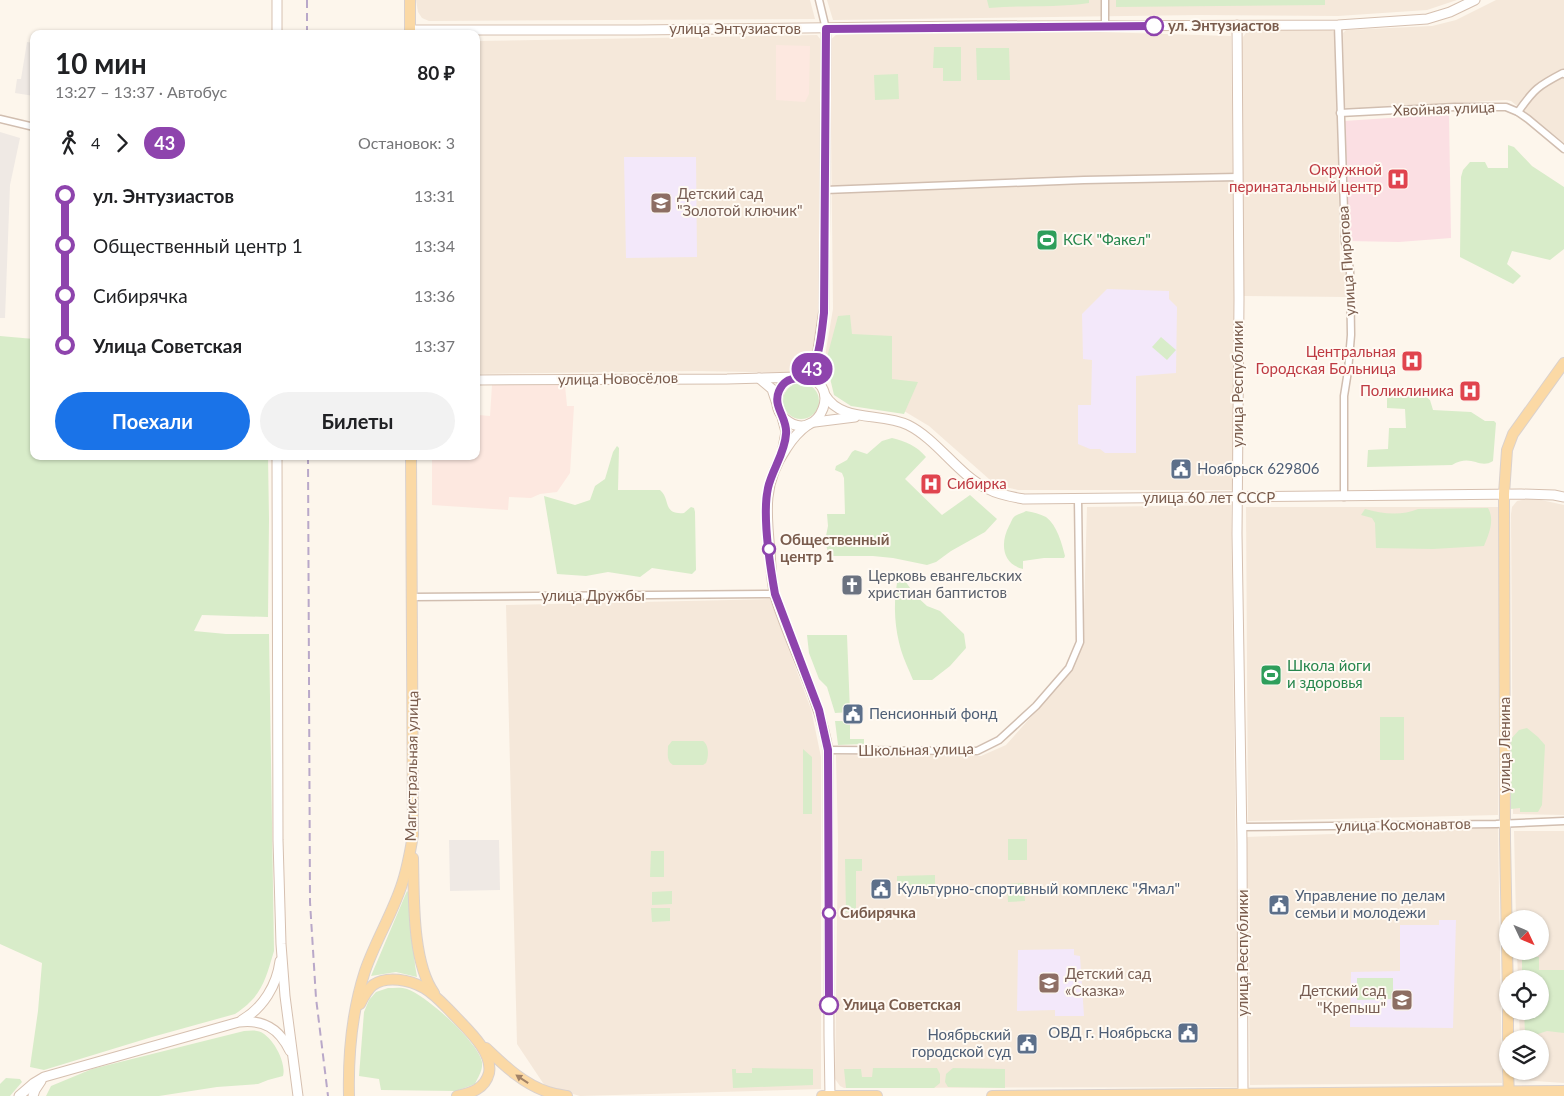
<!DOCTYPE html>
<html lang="ru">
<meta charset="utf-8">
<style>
body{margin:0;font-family:Lato,sans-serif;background:#f2f2f2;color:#202124;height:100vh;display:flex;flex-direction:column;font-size:19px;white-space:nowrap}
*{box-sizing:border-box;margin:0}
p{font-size:16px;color:#757577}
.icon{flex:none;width:28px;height:28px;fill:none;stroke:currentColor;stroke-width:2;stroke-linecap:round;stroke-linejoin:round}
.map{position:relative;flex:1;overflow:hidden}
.panel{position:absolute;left:30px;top:30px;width:450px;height:430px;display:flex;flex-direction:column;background:#fff;border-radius:10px;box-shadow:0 1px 4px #0004}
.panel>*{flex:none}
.badge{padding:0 10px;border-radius:16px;font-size:18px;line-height:32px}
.needle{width:32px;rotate:134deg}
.fabs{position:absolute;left:1499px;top:910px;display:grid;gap:10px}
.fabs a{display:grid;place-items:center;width:50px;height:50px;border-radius:50%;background:#fff;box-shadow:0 1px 4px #0004;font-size:25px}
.map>.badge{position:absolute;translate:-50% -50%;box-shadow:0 0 0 2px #fff}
.legs{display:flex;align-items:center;gap:8px;height:55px;padding:0 25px;font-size:16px}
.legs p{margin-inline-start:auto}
.headline{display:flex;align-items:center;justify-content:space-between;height:85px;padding:0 25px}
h1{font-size:28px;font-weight:700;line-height:38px}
.cta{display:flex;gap:10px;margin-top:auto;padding:10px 25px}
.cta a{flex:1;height:58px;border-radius:30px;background:#1a73e8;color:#fff;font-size:20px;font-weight:700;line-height:58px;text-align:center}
.cta a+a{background:#f2f2f2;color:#202124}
ul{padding:0 25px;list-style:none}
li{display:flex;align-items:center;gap:18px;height:50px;font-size:19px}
li i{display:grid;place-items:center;width:8px;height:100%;margin:0 6px;background:currentColor}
li i::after{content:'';width:12px;height:12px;margin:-6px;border:4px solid;border-radius:50%;background:#fff}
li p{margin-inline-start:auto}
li:first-child i{background:linear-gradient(#0000 50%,currentColor 0)}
li:last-child i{background:linear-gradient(currentColor 50%,#0000 0)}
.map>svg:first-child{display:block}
.residential{fill:#f5e8da}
.commercial{fill:#fde8e0}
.industrial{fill:#efe9e4}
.education{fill:#f3e8fa}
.medical{fill:#fbdfe3}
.green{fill:#d8ecc9}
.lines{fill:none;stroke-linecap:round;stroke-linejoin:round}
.street-casing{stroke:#d1beb0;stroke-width:9}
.secondary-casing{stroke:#d6c0b0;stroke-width:11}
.primary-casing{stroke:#dad1cd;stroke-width:12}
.street{stroke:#fff;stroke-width:6}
.secondary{stroke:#fff;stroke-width:9}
.primary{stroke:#fbd9a5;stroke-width:10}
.rail{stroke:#b9a8c9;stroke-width:2;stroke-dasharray:8 5;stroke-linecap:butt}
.oneway{fill:#a18267}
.line-1-casing{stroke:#fff;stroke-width:11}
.line-1{stroke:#8e44ad;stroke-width:8}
.stop-1-dot{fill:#fff;stroke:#8e44ad;stroke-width:2.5}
.labels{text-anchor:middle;stroke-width:4;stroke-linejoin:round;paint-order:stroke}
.stop-label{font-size:15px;font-weight:bold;fill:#7a5c4d;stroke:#fffaf3;text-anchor:start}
.street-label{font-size:15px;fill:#7a5c4d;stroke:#fffaf3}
.health-label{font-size:15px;fill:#be3a42;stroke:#fffaf3;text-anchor:end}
.education-label{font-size:15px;fill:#785e54;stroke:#fffaf3;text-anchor:start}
.leisure-label{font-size:15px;fill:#27864d;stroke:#fffaf3;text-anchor:start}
.service-label{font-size:15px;fill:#4e5e75;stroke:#fffaf3;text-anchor:start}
.worship-label{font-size:15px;fill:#5b616d;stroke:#fffaf3;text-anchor:start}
</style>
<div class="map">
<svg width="1564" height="1096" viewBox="0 0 1564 1096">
<rect width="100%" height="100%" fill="#fdf6ec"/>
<g class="residential">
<polygon points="416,0 810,0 815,19 429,21 422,18 418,12"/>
<polygon points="827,0 1457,0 1427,10 1338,16 1199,15 833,20"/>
<polygon points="1496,0 1564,0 1564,143 1522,110 1511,101 1506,100 1347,109 1344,106 1343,33 1346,30 1432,26 1456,20"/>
<polygon points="1330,29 1336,33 1340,265 1347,270 1347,297 1243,296 1242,43 1243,37 1246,33 1253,31"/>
<polygon points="941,30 1034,30 1231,36 1234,247 1233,490 1018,490 1001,486 989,479 929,426 904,411 836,394 825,363 826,350 833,309 830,40 836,35"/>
<polygon points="817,35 821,40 821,201 818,315 809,370 799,373 696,371 476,374 476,41"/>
<polygon points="1532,498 1564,505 1564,815 1513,814 1511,514 1512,507 1517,501"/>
<polygon points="1231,505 1239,1087 844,1088 840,1086 835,1079 838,840 836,755 981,756 1006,745 1068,675 1083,645 1087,507"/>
<polygon points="1246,507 1499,507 1498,815 1248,821"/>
<polygon points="770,599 811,709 821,757 821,1089 580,1096 545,1086 517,1044 506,605"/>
<polygon points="1498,828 1502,1083 1250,1085 1247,837"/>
<polygon points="1514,831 1564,831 1564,1083 1521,1080 1521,1071 1540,1071 1540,1039 1520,1039 1519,1011 1540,1011 1540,979 1518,979 1517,951 1540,951 1540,919 1516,919"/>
</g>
<g class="commercial">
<polygon points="776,45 810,46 809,94 805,102 776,100"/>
<polygon points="492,385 565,385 567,406 574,406 570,473 557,492 540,494 531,498 509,497 508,510 432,505 432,456 476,456 476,426 478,425 479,415 490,416"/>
</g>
<g class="industrial">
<polygon points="27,42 34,43 34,96 15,93 17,79 21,79"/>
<polygon points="0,132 20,138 10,185 5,318 0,318"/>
<polygon points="449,840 499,840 500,890 450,891"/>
</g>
<g class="education">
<polygon points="624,157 696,157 697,257 626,258"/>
<polygon points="1107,289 1169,291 1169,299 1177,307 1176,373 1136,376 1136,453 1105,453 1100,449 1090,449 1078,444 1078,405 1091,405 1092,360 1083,359 1082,314"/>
<polygon points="1439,920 1456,920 1453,1028 1350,1027 1351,972 1400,971 1400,925 1439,925"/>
<polygon points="1074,949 1074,955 1080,956 1084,1016 1055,1016 1055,1010 1017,1011 1018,950"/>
</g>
<polygon class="medical" points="1449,114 1451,238 1399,242 1348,241 1344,121"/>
<g class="green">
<path d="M987,0H1089V3C1056,8 1022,5 989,8Z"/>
<polygon points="1116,0 1325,0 1325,5 1116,7"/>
<polygon points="934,47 961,47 961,81 943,81 943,68 933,68"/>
<polygon points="976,48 1009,48 1010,80 977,80"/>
<polygon points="898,74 899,99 875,100 874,75"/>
<polygon points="1508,145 1514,147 1532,166 1564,187 1564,249 1550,260 1512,251 1507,264 1521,276 1513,284 1460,257 1461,177 1463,170 1470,162 1485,162 1488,168 1508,168"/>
<polygon points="850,315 852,334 892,336 892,379 918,382 904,414 851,406 834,395 826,361 838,316"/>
<path d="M0,336L34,339V456H268L269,519L268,617L202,615L194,631L226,634H269L274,951C265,981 262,996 235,1014L152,1037L44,1070L30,1067L38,1011L42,963L0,944Z"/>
<polygon points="1161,337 1176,350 1167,360 1152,347"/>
<circle cx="801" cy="401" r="18"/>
<path d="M1424,391L1426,397L1430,400L1433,410L1471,412L1485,421H1494L1496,423L1493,461C1479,470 1472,453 1452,465L1367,467L1368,450L1388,449L1389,428H1406L1405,409L1387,408V392Z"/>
<path d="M892,438C905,441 917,446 926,457L905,479L942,515L970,495L997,519L985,532L951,551L936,562L927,565L893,558L873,556H829L825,541L828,526L827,514H845L844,478L842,473L835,470L836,466L847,460L852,452L855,450L867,454L882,441Z"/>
<path d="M617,446L619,448L618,490H660C671,499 662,515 684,513L691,507L694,508L695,512L696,570L692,574L652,568L640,577L608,572L586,576L557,574L544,496L575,505L590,500L595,486L605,479L613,452Z"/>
<path d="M1488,508C1495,520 1489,534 1484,546L1433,549L1376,548L1375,523L1372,518L1361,515L1365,509C1382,514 1402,516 1418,509Z"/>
<path d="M1026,511C1033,512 1040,514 1046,517C1057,525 1062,544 1065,556L1064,558H1044L1023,561V569C1002,564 1000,543 1009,526C1011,523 1012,518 1015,516C1018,514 1023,513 1026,511Z"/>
<path d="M903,578L915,595L927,606L940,611L964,634L966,648L950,666L932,680H913C909,670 904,660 901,650C895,629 893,606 897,583Z"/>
<polygon points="807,635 847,635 850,712 835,713 827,687 819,679 809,653"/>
<rect x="1380" y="717" width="24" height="43"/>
<polygon points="835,721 850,721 850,739 864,739 864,744 838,745"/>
<polygon points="1527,728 1538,737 1545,745 1542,805 1538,812 1520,812 1520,808 1511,809 1511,739 1519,730"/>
<path d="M672,741H703C709,745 709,756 706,763L703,765H673C666,761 668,753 668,746Z"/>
<polygon points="803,749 812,757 812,814 803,814"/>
<rect x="1008" y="839" width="19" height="21"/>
<polygon points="651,851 664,851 664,877 650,877"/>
<polygon points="845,859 862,859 862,871 856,871 856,912 846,912"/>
<polygon points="935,875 935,893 897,894 897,876"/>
<polygon points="1024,883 1025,901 1008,902 1007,884"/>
<polygon points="407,891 409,893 415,965 417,977 396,972 371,976"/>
<polygon points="672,891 672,904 652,905 652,892"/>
<polygon points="651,908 670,908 670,921 652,922"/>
<polygon points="1522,956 1539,957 1539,970 1564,970 1564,1033 1547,1031 1538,1034 1525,1033 1524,1011 1540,1011 1540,979 1522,979"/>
<polygon points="1357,978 1393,978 1393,999 1357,1000"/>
<path d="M388,988C394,988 402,987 407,989C426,995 479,1043 482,1062C483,1071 478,1077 475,1084L456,1091L381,1090L379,1079L359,1076L364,1012L369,1000L376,992Z"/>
<path d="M244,1031C248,1031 253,1030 257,1031C271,1033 287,1062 283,1076L268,1080L258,1084L217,1087L159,1096H46L51,1086L92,1069Z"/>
<polygon points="752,1068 813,1069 813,1085 733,1088 732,1069 736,1069 736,1073 752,1073"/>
<polygon points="873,1068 937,1068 940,1074 940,1083 934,1088 846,1088 844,1069 861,1069 862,1077 872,1077"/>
<polygon points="953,1068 1005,1069 1005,1088 948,1087 945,1082 946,1074"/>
<polygon points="6,1078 20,1079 22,1082 10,1096 0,1096 0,1084"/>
</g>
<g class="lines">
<g class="street-casing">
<g id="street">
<polyline points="819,0 826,29"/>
<polyline points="1105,0 1105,26"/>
<polyline points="1338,25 1345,242 1350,270 1351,335 1348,371 1344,396 1344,497"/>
<path d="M1518,112C1534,89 1538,86 1563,73L1564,74"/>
<polyline points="1340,113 1455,107 1506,107 1518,112 1528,119 1564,149"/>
<polyline points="0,119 34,127"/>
<polyline points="825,190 1084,180 1238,177"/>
<polyline points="412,597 775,594"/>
<polyline points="828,750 977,751 999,740 1036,706 1069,668 1080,642 1078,499"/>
<polyline points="1242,827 1496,824 1564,821"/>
</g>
</g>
<g class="secondary-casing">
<g id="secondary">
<polyline points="277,0 277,34"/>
<polyline points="1237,25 1239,299 1237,534 1242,843 1243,1093"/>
<polyline points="410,30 638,30 971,26 1338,25 1427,19 1450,12 1475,0"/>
<polyline points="816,363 824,309 826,29"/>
<polyline points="759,378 772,389 776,401"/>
<path d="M476,380L727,379L798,377C848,376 819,448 785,419C778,413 775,404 778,395C783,374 796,382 807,374C813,370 815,363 817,357"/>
<path d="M825,395C841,423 881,412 908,425C938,440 958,475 988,489C999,495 1012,497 1024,499L1521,494L1554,495L1564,497"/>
<polyline points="782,417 786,432 783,448"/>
<polyline points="815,422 855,417"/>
<path d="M809,424C799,431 792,439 786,449C763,482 766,512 770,551C771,565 771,582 775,596C791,648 819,696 828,750L829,1036L830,1096"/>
<polyline points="277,456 278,840 281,944 285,996 298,1096"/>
<path d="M242,1020C263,1008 277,985 280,961"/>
<path d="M19,1096L34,1083L44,1077L239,1022C263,1019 279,1028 290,1051"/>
<polyline points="33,1096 35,1090 41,1081"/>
</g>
</g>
<g class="primary-casing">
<g id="primary">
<polyline points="410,34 410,0"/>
<path d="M413,858C414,897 412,962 434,993"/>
<polyline points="1508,997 1505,839 1504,494 1507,450 1513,434 1564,363"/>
<path d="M360,1004C363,998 367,990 373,985C387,975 410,980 424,988C436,995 445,1006 455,1016C468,1030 493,1052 489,1073C485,1089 471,1093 457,1096"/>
<polyline points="1508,1011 1508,1039"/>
<path d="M486,1048C504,1065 523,1084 548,1092C554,1094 561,1095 567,1096"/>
<polyline points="1508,1071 1509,1095"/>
<path d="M349,1096C348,1054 352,1011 365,971C375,942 391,916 401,887C407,870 410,853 413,835L411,456"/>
<polyline points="822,1096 877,1096"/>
<polyline points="992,1096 1564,1091"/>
</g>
</g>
<use href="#street" class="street"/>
<use href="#secondary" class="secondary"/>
<use href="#primary" class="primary"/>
<g class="rail">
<polyline points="307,0 307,34"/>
<polyline points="308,456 310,902 316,998 328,1096"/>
</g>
</g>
<defs><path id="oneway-solid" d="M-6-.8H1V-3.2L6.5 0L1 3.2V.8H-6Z" transform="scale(1.25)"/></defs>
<use class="oneway" href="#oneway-solid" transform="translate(522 1079) rotate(-146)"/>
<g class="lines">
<g class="line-1-casing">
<path id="line-1" d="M829,1005L828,750L819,710L775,594C770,566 762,515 768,488C772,470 785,453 786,434C788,418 772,407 779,391C786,375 797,381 807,374C820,364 822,328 824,313L826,29L1154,26"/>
</g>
<use href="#line-1" class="line-1"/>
</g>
<defs>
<g id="hospital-square" transform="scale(1.125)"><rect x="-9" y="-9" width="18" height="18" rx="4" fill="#e0444e" stroke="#fffaf3"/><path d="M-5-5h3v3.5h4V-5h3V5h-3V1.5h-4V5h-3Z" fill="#fff"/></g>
<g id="school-square" transform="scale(1.125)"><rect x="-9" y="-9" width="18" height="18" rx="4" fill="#8d6e63" stroke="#fffaf3"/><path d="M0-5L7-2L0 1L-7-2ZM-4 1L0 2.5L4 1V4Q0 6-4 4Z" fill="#fff"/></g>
<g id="stadium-square" transform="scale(1.125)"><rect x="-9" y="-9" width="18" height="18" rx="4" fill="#2e9e5b" stroke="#fffaf3"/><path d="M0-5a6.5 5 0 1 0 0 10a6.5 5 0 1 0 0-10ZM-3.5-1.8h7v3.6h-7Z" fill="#fff"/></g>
<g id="civic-square" transform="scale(1.125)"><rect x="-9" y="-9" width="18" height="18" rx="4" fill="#5c6f8a" stroke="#fffaf3"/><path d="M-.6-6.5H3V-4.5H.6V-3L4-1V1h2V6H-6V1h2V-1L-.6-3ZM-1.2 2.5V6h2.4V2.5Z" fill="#fff"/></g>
<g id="church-square" transform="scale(1.125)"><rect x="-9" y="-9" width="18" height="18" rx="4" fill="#6b7280" stroke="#fffaf3"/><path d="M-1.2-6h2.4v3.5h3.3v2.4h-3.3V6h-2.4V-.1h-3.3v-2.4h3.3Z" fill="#fff"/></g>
</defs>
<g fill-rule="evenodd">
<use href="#hospital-square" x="1398" y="179"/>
<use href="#school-square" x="661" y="203"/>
<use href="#stadium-square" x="1047" y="240"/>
<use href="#hospital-square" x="1412" y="361"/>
<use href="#hospital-square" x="1470" y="391"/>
<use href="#civic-square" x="1181" y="469"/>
<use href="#hospital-square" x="931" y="484"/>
<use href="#church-square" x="852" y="585"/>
<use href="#stadium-square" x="1271" y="675"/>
<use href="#civic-square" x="853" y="714"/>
<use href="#civic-square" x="881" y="889"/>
<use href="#civic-square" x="1279" y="905"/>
<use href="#school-square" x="1049" y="983"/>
<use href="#school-square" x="1402" y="1000"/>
<use href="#civic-square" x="1188" y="1033"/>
<use href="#civic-square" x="1027" y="1044"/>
</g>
<g class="stop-1-dot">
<circle cx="1154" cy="26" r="9"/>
<circle cx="769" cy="549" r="6"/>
<circle cx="829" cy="913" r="6"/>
<circle cx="829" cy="1005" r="9"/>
</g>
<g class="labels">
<g class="stop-label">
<text x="1168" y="31">ул. Энтузиастов</text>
<text x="780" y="545">Общественный<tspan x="780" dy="17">центр 1</tspan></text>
<text x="840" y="918">Сибирячка</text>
<text x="843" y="1010">Улица Советская</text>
</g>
<g class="street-label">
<text x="735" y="34">улица Энтузиастов</text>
<text transform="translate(1444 109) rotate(-2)" y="5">Хвойная улица</text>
<text transform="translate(1347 261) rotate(-94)" y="5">улица Пирогова</text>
<text transform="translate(618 379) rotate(-1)" y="5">улица Новосёлов</text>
<text transform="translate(1238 384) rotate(-90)" y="5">улица Республики</text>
<text x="1209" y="503">улица 60 лет СССР</text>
<text x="593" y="601">улица Дружбы</text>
<text transform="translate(1505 745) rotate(-90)" y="5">улица Ленина</text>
<text transform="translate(916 750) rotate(-1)" y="5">Школьная улица</text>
<text transform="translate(412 766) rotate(-89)" y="5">Магистральная улица</text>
<text transform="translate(1403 825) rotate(-1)" y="5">улица Космонавтов</text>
<text transform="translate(1243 953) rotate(-90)" y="5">улица Республики</text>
</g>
<g class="health-label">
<text x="1382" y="175">Окружной<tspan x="1382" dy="17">перинатальный центр</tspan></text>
<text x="1396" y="357">Центральная<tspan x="1396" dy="17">Городская Больница</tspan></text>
<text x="1454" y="396">Поликлиника</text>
<text x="947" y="489" text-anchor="start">Сибирка</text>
</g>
<g class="education-label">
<text x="677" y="199">Детский сад<tspan x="677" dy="17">"Золотой ключик"</tspan></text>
<text x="1065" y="979">Детский сад<tspan x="1065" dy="17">«Сказка»</tspan></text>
<text x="1386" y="996" text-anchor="end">Детский сад<tspan x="1386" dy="17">"Крепыш"</tspan></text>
</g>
<g class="leisure-label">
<text x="1063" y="245">КСК "Факел"</text>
<text x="1287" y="671">Школа йоги<tspan x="1287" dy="17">и здоровья</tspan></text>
</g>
<g class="service-label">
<text x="1197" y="474">Ноябрьск 629806</text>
<text x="869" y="719">Пенсионный фонд</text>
<text x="897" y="894">Культурно-спортивный комплекс "Ямал"</text>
<text x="1295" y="901">Управление по делам<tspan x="1295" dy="17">семьи и молодежи</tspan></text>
<text x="1172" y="1038" text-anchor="end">ОВД г. Ноябрьска</text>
<text x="1011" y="1040" text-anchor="end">Ноябрьский<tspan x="1011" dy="17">городской суд</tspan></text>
</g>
<g class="worship-label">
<text x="868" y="581">Церковь евангельских<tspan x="868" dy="17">христиан баптистов</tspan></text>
</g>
</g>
</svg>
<div class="fabs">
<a><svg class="needle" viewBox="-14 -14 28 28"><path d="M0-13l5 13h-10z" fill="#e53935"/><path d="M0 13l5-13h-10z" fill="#757577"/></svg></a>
<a><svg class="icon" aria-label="locate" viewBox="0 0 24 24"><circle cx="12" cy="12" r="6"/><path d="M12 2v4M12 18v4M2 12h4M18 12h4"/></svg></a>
<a><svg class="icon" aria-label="layers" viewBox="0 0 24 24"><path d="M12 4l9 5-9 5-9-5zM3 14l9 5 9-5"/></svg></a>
</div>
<b class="badge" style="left:812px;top:369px;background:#8e44ad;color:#fff">43</b>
<section class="panel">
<div class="headline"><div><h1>10 мин</h1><p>13:27 – 13:37 · Автобус</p></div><b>80 ₽</b></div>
<div class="legs"><svg class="icon" aria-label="walk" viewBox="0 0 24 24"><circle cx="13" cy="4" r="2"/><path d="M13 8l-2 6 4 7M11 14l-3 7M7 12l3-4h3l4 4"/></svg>4<svg class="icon" aria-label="forward" viewBox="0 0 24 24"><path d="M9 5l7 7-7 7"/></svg><b class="badge" style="background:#8e44ad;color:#fff">43</b><p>Остановок: 3</p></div>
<ul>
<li><i style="color:#8e44ad"></i><b>ул. Энтузиастов</b><p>13:31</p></li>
<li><i style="color:#8e44ad"></i><span>Общественный центр 1</span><p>13:34</p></li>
<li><i style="color:#8e44ad"></i><span>Сибирячка</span><p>13:36</p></li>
<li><i style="color:#8e44ad"></i><b>Улица Советская</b><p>13:37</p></li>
</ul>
<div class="cta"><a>Поехали</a><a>Билеты</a></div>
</section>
</div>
